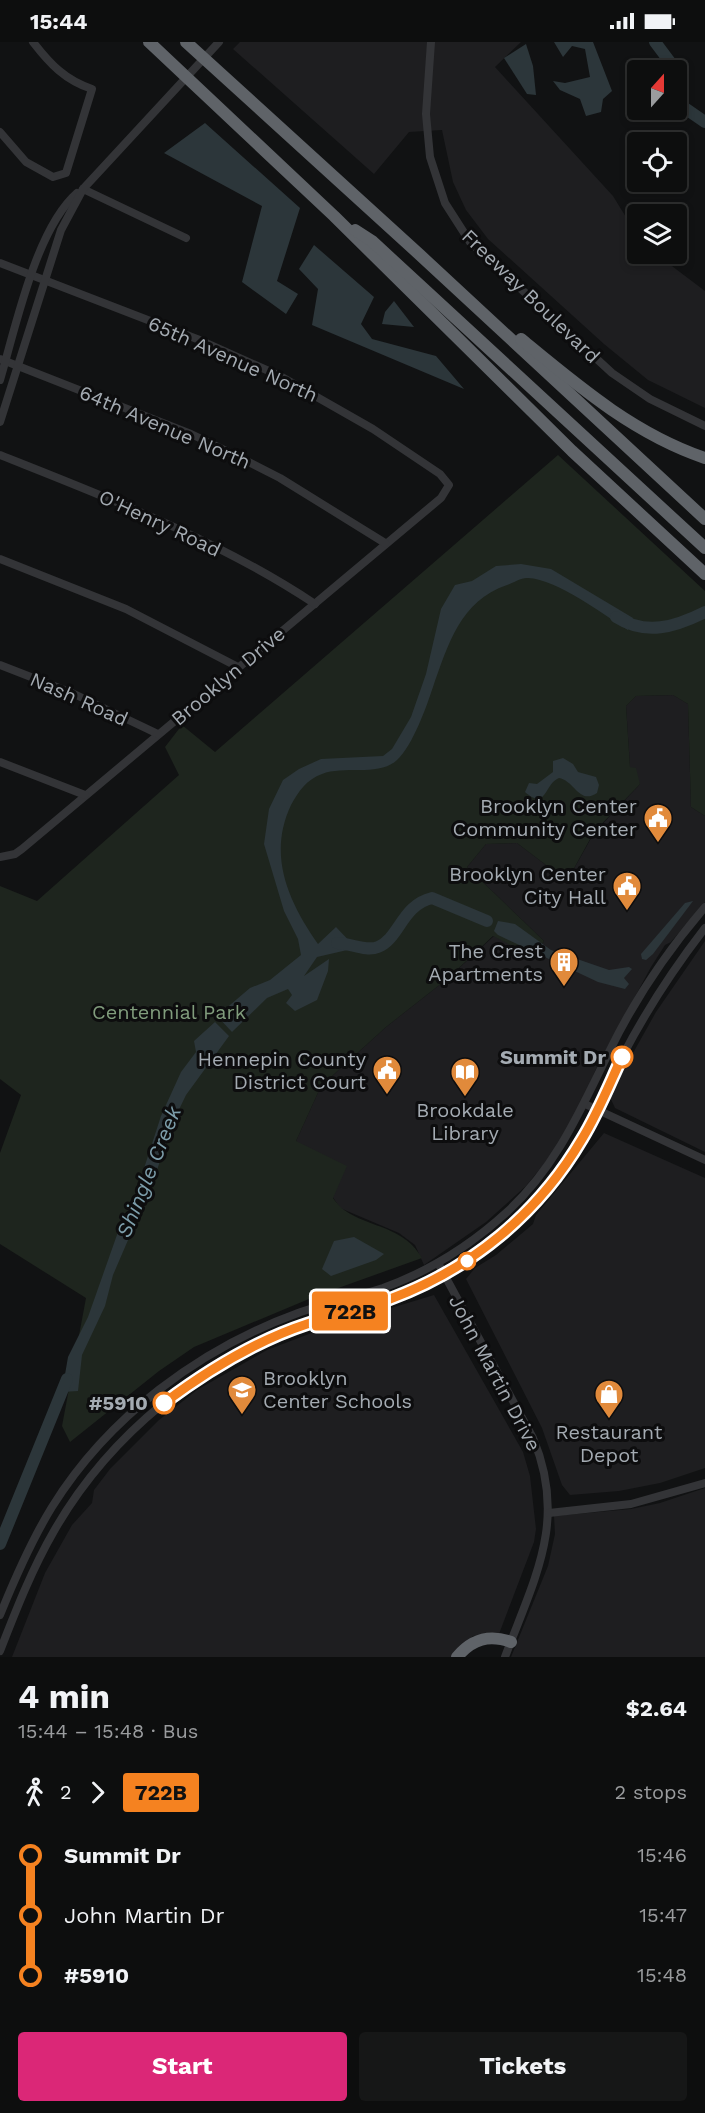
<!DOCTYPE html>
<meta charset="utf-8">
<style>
body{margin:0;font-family:"Work Sans",sans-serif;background:#161717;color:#f1f3f6;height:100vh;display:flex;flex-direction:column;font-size:22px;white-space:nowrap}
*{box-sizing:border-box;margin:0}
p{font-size:20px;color:#9a9c9e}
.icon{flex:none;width:33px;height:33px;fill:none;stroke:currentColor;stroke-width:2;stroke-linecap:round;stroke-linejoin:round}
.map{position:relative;height:1615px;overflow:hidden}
.panel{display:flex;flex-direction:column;background:#0d0e0e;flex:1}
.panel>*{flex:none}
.badge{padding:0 12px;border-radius:4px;font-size:21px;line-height:39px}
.needle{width:39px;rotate:21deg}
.buttons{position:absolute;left:627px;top:18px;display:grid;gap:12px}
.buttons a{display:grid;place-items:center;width:60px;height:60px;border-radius:6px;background:#0d0e0e;box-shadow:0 3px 9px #0003,0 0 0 2px #2d2e2e;font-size:30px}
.map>.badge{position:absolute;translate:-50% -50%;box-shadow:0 0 0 3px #fff}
.legs{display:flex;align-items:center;gap:9px;height:66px;padding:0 18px;font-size:20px}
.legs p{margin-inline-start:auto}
.overview{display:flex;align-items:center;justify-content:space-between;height:102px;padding:0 18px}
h1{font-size:33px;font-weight:700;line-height:45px}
.cta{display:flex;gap:12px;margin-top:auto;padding:12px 18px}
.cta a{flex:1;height:69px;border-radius:6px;background:#db2777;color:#fff;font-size:24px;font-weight:700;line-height:69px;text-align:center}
.cta a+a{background:#161717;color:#f1f3f6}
ul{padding:0 18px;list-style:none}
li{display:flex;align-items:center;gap:21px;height:60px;font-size:22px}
li i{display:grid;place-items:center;width:9px;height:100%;margin:0 8px;background:currentColor}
li i::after{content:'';width:15px;height:15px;margin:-8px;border:4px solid;border-radius:50%;background:#0d0e0e}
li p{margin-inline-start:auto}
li:first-child i{background:linear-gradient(#0000 50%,currentColor 0)}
li:last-child i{background:linear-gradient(currentColor 50%,#0000 0)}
.status{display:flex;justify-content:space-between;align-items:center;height:42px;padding:0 30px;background:#0d0e0e;direction:ltr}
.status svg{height:16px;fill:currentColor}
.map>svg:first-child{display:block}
.built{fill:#1e1e20}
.green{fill:#1e251e}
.water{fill:#2c363a}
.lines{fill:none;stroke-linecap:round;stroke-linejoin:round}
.river{stroke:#2c363a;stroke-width:12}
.minor{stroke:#333437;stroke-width:8}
.highway{stroke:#5f6368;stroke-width:12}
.line-1-casing{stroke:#fff;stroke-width:14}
.line-1{stroke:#f58220;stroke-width:9}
.stop-1-dot{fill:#fff;stroke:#f58220;stroke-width:3}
.labels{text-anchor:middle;stroke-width:6;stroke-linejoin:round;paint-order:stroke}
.street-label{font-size:20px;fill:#a4abb2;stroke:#0d0d0e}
.poi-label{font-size:20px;fill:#a4abb2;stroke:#0d0d0e;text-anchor:end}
.park-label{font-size:20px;fill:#809c7c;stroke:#0d0d0e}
.stop-label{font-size:20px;font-weight:bold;fill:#a4abb2;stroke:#0d0d0e;text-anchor:end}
.water-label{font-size:21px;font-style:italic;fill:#7d9eab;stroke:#0d0d0e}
</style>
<div class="status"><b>15:44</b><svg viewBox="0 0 49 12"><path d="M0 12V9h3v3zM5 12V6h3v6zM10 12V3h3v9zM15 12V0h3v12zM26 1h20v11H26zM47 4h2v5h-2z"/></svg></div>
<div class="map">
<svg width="705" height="1615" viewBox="0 0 705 1615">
<rect width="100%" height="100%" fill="#111213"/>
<g class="built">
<polygon points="240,0 521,0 495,25 613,154 637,193 638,212 656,212 705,249 705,366 648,338 604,302 488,197 466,168 453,140 442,88 409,90 374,132 233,7"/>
<polygon points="673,653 688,662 691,765 705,774 705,860 671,900 665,903 651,925 596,1027 572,1083 552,1112 526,1144 486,1180 424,1223 415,1203 399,1191 340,1166 296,1099 321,1044 386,985 447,937 494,894 534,914 544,899 467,825 486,802 517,801 567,839 594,791 640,742 630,725 626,664 636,654"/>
<polygon points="705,899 705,1110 615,1066 609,1053 617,1034 628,1020 656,970"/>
<polygon points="604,1091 705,1136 705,1426 660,1441 619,1449 570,1453 562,1443 542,1386 466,1237 475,1226 496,1213 533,1182 536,1173"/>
<polygon points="434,1253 523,1410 530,1434 536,1487 534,1500 499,1592 473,1594 452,1615 12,1615 45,1531 72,1483 92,1461 94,1448 110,1427 159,1378 197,1348 267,1308 322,1287"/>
<polygon points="705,1446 705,1615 511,1615 548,1524 555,1492 554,1474 631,1467 660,1461"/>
</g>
<path class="green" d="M558,413L705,549V774L691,765L688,662L673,653L636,654L626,664L630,725L636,726L640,742L594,790L567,839L517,801L486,802L467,825L544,899L534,915L493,894L447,937L386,985L321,1044L296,1099L347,1124L333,1156C353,1187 401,1178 422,1216L316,1254L194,1305L159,1329L70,1400L62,1384L86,1256L0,1202V1111L21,1053L0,1037V844L37,859L179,733L165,705L182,683L215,710Z"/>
<g class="water">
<polygon points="554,0 593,0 612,49 603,57 601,70 586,74 580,57 560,48 553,39 565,41 590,35 585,7 572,4 563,15"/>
<polygon points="526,2 533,24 536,53 527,52 504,16"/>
<polygon points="205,81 300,166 277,239 298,252 286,272 242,240 262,164 164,111"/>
<polygon points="314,203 374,255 361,282 372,297 436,314 464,347 312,283 318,247 299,227"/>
<polygon points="394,259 414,285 382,282 385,270"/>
<path d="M521,522L551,527L633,576L628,588C604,573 557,537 528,536C522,535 513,541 507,543C460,559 448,603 433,645C426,666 413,703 397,718C379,735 344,723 322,732C307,737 298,750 291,763C267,814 289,860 318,902L336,885L356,906L317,915L304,934L329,917L328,929L317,958L295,969L286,961L292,953L288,947L267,956L232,990L217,974L250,946L270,938L301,913L298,897L284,869L264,802L269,767L283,738L299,727L321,717L383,714L392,707L411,675L426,632L441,567L455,543L472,539L496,524Z"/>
<path d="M563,716L573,722L578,730L596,735L599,743L597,751C579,763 575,739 559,736C544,742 547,769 525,750L529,741L537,742L553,730V719Z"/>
<polygon points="693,859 653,912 646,918 642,917 641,912 685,861"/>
<polygon points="498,879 515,882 551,908 609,928 629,925 632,927 624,936 629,942 625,947 598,940 498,893 494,889"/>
<polygon points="215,980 229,994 186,1053 173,1080 153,1140 113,1233 105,1264 82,1313 78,1349 62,1350 68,1315 88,1275 118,1190 135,1154 161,1074 181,1030 196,1010 194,999"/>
<polygon points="354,1195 384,1212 376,1218 331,1234 322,1227 334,1199"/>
</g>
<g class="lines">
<g class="river">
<polyline points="655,0 676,28"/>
<polyline points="676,60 705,80"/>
<path d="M616,575C646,594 675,585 705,570"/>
<path d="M337,901C350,901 366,910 378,905C399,897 402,863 432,856L487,879"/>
<polyline points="0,1502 67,1337"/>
</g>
<g class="minor">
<polyline points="431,0 426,72 430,115 445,161 470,200 612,331 650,357 705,384"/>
<path d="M0,90L26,120L53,135L66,131L92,47C65,38 50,22 33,0"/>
<polyline points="83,147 186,196"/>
<polyline points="0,221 197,297 280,334 373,387 440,432 449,443 441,456 22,807 15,812 0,815"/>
<polyline points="0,317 191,392 235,413 280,436 385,501"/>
<path d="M0,338C16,284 36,187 77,151"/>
<polyline points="0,380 61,188 83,147 219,0"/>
<path d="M0,413C108,456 217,497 315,562"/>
<polyline points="0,517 126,567 238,625"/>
<polyline points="0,623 72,651 158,692"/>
<polyline points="0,720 85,753"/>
<polyline points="585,1062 705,1118"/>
<path d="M438,1221L533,1396C568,1479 534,1537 505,1615"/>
<polyline points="549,1471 631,1462 705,1441"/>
<path d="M0,1573C15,1536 31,1499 52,1465C108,1375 199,1307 298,1271C326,1261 355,1255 383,1246C430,1229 471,1203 507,1170C557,1124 581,1067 610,1008C635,957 668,908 705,865"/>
<path d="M0,1609C16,1568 32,1527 54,1489C109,1393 202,1317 307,1282C380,1257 441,1247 502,1193C536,1162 566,1127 588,1086C601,1063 610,1038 622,1015C646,969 674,926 705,886"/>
</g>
<g class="highway">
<polyline points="149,0 334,174 572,409 705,532"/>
<polyline points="186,0 420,213 705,477"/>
<polyline points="355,188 372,199 705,506"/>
<path d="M521,297C578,344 634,392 705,416"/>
<path d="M457,1615C472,1597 489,1592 511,1600"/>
</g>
</g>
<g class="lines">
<g class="line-1-casing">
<path id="line-1" d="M164,1361C208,1328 255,1299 307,1282C334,1273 363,1267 390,1257C471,1227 538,1172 582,1097C598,1071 609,1043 622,1015"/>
</g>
<use href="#line-1" class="line-1"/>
</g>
<defs>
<g id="civic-pin" transform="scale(1.5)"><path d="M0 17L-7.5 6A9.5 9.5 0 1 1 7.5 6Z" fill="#e18a3b" stroke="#0d0d0e"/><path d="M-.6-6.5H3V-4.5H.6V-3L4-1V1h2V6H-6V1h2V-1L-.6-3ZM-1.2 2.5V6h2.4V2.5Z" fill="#fff"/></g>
<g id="building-pin" transform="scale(1.5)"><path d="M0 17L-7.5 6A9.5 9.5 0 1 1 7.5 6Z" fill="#e18a3b" stroke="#0d0d0e"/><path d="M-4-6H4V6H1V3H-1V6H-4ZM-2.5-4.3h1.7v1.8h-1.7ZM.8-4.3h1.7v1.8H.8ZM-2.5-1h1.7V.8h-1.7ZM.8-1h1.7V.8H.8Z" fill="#fff"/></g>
<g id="library-pin" transform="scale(1.5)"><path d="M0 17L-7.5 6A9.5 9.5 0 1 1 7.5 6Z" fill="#e18a3b" stroke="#0d0d0e"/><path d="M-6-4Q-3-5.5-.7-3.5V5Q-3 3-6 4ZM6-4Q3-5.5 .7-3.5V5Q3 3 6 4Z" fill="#fff"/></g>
<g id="school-pin" transform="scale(1.5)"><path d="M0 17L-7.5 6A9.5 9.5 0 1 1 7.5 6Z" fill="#e18a3b" stroke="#0d0d0e"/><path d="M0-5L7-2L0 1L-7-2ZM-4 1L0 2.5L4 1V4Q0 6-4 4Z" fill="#fff"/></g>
<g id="shop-pin" transform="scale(1.5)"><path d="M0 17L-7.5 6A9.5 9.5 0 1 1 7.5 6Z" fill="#e18a3b" stroke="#0d0d0e"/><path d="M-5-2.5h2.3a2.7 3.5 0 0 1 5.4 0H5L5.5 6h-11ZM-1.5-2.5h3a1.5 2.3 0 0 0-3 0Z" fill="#fff"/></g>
</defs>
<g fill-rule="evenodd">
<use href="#civic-pin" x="658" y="776"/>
<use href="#civic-pin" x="627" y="844"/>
<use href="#building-pin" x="564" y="920"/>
<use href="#civic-pin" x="387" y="1028"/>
<use href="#library-pin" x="465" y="1030"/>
<use href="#school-pin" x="242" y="1348"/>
<use href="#shop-pin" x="609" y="1352"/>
</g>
<g class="stop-1-dot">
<circle cx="622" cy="1015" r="10"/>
<circle cx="467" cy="1219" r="8"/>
<circle cx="164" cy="1361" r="10"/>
</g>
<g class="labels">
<g class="street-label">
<text transform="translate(531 254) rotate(44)" y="7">Freeway Boulevard</text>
<text transform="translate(233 317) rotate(24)" y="7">65th Avenue North</text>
<text transform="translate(165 385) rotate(23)" y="7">64th Avenue North</text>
<text transform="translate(160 481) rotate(25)" y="7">O'Henry Road</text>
<text transform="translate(228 634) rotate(-40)" y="7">Brooklyn Drive</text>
<text transform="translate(79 657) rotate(24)" y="7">Nash Road</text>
<text transform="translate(495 1331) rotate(62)" y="7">John Martin Drive</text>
</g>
<g class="poi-label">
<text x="637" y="771">Brooklyn Center<tspan x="637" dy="23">Community Center</tspan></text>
<text x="606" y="839">Brooklyn Center<tspan x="606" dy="23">City Hall</tspan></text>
<text x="543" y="916">The Crest<tspan x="543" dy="23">Apartments</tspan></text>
<text x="366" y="1024">Hennepin County<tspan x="366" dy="23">District Court</tspan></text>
<text x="465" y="1075" text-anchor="middle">Brookdale<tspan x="465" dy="23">Library</tspan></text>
<text x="263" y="1343" text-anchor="start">Brooklyn<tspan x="263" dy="23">Center Schools</tspan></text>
<text x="609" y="1397" text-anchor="middle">Restaurant<tspan x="609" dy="23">Depot</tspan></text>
</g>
<g class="park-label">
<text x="169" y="977">Centennial Park</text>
</g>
<g class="stop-label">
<text x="606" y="1022">Summit Dr</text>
<text x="148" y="1368">#5910</text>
</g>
<g class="water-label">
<text transform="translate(149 1130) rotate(-68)" y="7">Shingle Creek</text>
</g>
</g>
</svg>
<div class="buttons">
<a><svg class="needle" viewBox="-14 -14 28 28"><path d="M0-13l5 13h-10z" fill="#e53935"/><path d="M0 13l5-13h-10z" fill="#9a9c9e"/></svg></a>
<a><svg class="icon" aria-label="locate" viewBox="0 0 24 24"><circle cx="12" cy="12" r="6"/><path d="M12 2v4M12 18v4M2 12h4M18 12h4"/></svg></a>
<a><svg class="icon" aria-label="layers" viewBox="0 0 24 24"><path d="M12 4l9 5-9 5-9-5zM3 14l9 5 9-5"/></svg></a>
</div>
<b class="badge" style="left:350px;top:1269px;background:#f58220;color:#111">722B</b>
</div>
<section class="panel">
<div class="overview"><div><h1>4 min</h1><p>15:44 – 15:48 · Bus</p></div><b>$2.64</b></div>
<div class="legs"><svg class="icon" aria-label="walk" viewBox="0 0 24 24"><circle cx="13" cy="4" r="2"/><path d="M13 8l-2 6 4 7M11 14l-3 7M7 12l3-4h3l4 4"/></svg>2<svg class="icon" aria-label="forward" viewBox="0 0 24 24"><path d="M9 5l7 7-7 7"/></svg><b class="badge" style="background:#f58220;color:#111">722B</b><p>2 stops</p></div>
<ul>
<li><i style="color:#f58220"></i><b>Summit Dr</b><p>15:46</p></li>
<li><i style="color:#f58220"></i><span>John Martin Dr</span><p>15:47</p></li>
<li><i style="color:#f58220"></i><b>#5910</b><p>15:48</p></li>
</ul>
<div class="cta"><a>Start</a><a>Tickets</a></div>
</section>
